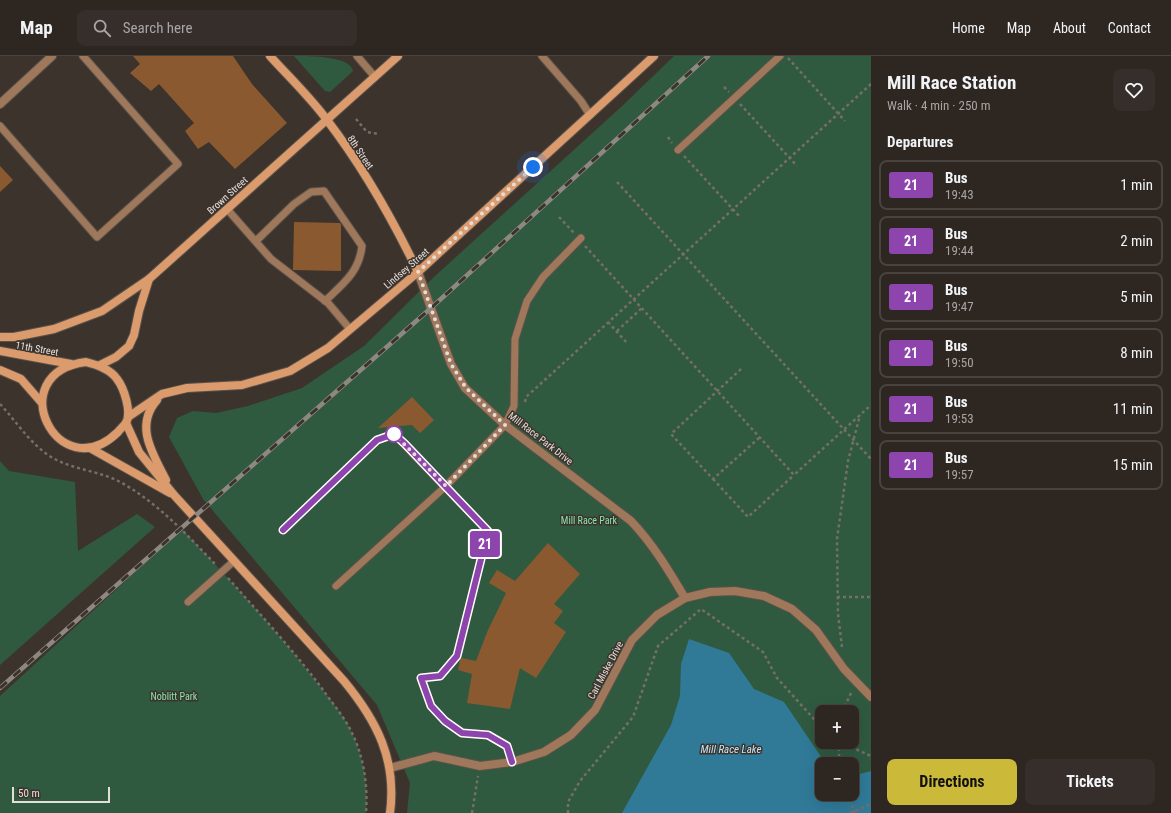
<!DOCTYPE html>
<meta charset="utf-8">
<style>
body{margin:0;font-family:"Roboto Condensed",sans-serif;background:#352e2a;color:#f1f3f6;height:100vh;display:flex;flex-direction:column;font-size:15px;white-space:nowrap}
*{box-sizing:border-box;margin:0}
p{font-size:13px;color:#a7a5a5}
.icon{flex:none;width:22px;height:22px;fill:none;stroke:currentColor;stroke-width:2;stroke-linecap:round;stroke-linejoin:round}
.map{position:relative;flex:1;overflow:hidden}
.details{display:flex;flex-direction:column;background:#2d2621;width:300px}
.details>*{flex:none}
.badge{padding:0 8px;border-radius:3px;font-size:14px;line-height:26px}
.fabs{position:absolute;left:815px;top:649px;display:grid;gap:8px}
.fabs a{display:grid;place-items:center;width:44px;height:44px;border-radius:8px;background:#2d2621;box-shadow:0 4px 16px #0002,0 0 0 1px #48433f;font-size:20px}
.scale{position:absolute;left:12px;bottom:10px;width:98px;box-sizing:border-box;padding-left:4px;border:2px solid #e4deda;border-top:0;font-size:11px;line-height:14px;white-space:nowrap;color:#e4deda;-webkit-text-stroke:3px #3c332c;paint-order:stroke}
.you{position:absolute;width:20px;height:20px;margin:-10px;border:3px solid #fff;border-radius:50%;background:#1a73e8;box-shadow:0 0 0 6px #1a73e833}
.map>.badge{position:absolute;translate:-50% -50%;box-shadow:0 0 0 2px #fff}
h2{padding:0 16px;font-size:15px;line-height:36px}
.round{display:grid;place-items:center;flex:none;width:42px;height:42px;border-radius:8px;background:#352e2a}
.head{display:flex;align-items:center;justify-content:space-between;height:68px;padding:0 16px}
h1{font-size:19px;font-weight:700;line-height:30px}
.button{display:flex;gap:8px;margin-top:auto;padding:8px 16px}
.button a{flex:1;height:46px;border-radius:8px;background:#cbb939;color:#111;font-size:16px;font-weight:700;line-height:46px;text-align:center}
.button a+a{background:#352e2a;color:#f1f3f6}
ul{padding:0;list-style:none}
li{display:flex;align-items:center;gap:12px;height:50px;margin:0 8px 6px;padding:0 8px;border:2px solid #48433f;border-radius:8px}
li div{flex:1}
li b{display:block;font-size:15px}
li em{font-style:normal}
li .badge{min-width:44px;font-weight:700;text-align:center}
header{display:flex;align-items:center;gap:24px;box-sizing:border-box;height:56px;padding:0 20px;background:#2d2621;border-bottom:1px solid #48433f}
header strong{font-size:19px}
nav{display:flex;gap:22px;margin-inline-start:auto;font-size:14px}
.search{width:280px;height:36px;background:#352e2a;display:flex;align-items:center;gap:10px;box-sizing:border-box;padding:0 14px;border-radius:8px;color:#a7a5a5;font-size:15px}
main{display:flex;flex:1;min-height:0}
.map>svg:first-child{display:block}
.green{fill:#2f5a40;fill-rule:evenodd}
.water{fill:#307a98}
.building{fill:#8b5930}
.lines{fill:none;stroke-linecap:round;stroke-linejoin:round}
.lane-casing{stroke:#5a524b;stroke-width:9}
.street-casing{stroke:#5a524b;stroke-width:10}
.secondary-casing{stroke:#5a524b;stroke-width:10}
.path{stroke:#766e68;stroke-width:2.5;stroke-dasharray:3 3;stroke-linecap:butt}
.lane{stroke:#9f775a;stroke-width:7}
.street{stroke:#9f775a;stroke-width:8}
.secondary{stroke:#db9b6c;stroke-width:8}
.rail-casing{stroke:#8f8882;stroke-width:4.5}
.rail{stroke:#3c332c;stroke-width:3;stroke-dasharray:9;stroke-linecap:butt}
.path-bridge{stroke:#766e68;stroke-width:2.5;stroke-dasharray:3 3;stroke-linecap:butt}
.line-casing{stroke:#fff;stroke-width:9}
.line{stroke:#8e44ad;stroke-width:6}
.walk{stroke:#e4deda;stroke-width:4;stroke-dasharray:0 7.2}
.stop-dot{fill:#fff;stroke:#8e44ad;stroke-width:2}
.labels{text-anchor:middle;stroke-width:3;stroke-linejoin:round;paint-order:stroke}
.street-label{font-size:10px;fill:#e4deda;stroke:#3c332c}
.park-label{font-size:10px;fill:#89e2ab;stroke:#3c332c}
.water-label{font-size:11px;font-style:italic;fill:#c0e5f7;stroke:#3c332c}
</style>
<header>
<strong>Map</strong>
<div class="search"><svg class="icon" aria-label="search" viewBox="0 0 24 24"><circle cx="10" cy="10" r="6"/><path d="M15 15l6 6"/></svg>Search here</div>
<nav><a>Home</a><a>Map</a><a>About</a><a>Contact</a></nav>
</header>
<main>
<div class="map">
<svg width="871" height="757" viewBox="0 0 871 757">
<rect width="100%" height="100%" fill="#3c332c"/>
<g class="green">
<path d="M294,0C311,0 350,0 353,15L330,36L325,35Z"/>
<path d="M674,0H871V757H407L410,727L377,649L203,443L169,381L177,362L193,355L216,357L248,350L302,332L364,290L435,220L621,51ZM822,656H852V686H822ZM822,708H852V738H822Z"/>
<polygon points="0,405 9,415 75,426 78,495 137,458 155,471 0,609"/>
<path d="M182,473C229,523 276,573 318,628C330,643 344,659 352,677C364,702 368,730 366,757H0V640Z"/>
</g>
<polygon class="water" points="689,583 729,597 754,633 784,646 826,708 822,708 822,738 852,738 852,720 871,715 871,757 622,757 671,669 680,640 681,608"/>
<g class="building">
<polygon points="133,0 233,0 252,28 287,67 235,113 209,86 198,93 185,75 194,67 159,28 151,35 130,17 140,8"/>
<polygon points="0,110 13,124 0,136"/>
<polygon points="294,166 340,167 341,169 341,215 293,214"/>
<polygon points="412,341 434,364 420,377 412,369 378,372"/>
<polygon points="548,487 580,518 554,548 563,555 554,567 566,576 536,622 520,612 510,653 467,647 472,618 458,614 460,604 462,602 476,605 488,574 506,537 489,527 497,514 515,525"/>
</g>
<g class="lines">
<g class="lane-casing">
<g id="lane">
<polyline points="357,0 375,21"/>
<polyline points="542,0 581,45 590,59"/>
<polyline points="0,70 97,181 178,108 83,0"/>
<polyline points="678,94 780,0"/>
<polyline points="227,153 271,203 328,247 350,273"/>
<path d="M256,185L294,148L311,136L324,135L362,190C359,216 344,227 325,245"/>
<polyline points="283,474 377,384 394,378 488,475 457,600 440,620 421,622 431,650 445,665 462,677 488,679 507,690 512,706"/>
<polyline points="336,530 446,430 505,369 514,350 515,283 527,245 543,221 581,182"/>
<polyline points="188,546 234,505"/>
</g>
</g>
<g class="street-casing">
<g id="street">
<polyline points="0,48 52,0"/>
<path d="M418,216L451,308L465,332L505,369L631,465C653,488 669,515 685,542"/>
<polyline points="390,712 434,700 480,710 512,706 544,696 571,679 595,654 632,584 657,559 685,542 710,536 735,535 764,540 792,553 816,574 844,613 871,641"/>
</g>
</g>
<g class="secondary-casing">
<g id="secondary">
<path d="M270,0C289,21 310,41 327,64C363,111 392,162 418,216"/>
<polyline points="0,281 14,281 54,273 102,255 149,223 398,0"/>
<polyline points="0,295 71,308"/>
<path d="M86,306C97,309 110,313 117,323C124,332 132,356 126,367C124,370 120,373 118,376C58,434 0,317 86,306Z"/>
<polyline points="100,309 116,301 129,290 134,279 139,255 149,223"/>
<polyline points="0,314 21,323 41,346"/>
<path d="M157,344C134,370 153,398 166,424"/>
<polyline points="128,361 162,338 187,332 242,329 290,315 328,292 418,216 654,0"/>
<path d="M126,367L139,396L174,439L344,625C377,665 397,704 390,757"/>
<polyline points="90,392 170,437"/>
</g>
</g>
<g class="path">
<polyline points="788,2 845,65"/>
<polyline points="724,31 729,36"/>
<polyline points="740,48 797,110"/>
<polyline points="356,63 367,76 379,78"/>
<polyline points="668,81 672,87"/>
<polyline points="684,100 740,161"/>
<polyline points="617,126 871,403"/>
<polyline points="559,161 574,177"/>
<polyline points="585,190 794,419 871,349"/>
<polyline points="608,266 628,288"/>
<polyline points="617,275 642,252"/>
<polyline points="741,313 671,378 713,423 760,381"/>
<polyline points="525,346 526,341 871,28"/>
<path d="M0,348C16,365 28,385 48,399C70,414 99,414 122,427C159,448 187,479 216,509"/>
<polyline points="521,370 522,359"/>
<polyline points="713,423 748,461 794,419"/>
<path d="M228,522C260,558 292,593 321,631C331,646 344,660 352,677C364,701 368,730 366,757"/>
<polyline points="837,541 871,541"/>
<polyline points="842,591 838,558 837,483 848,405 860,359"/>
<polyline points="842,656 852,635"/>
<polyline points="839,686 839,708"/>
<polyline points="840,686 871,700"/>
<polyline points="472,757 478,720"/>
<polyline points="568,757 568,746 580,725 633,661 658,590 701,553 763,596 777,622 822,672"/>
<polyline points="850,757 871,748"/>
</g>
<use href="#lane" class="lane"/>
<use href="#street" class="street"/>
<use href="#secondary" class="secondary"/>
<g class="rail-casing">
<polyline id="rail" points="0,632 431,252 708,0"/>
</g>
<use href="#rail" class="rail"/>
<polyline class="path-bridge" points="847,738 855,757"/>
</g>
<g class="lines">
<g class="line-casing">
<polyline id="line" points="283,474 377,384 394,378 405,388 488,475 457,600 440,620 421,622 431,650 445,665 462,677 488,679 507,690 512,706"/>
</g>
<use href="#line" class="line"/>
<polyline class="walk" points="394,378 446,430 505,369 466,332 451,308 418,216 533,111"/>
</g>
<circle class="stop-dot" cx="394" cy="378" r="8"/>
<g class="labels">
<g class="street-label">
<text transform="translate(361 96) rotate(56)" y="4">8th Street</text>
<text transform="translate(227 139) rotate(-42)" y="4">Brown Street</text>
<text transform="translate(406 212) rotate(-41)" y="4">Lindsey Street</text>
<text transform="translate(37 292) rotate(10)" y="4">11th Street</text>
<text transform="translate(541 382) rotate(38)" y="4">Mill Race Park Drive</text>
<text transform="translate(605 614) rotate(-62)" y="4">Carl Miske Drive</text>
</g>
<g class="park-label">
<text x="589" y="468">Mill Race Park</text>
<text x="174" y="644">Noblitt Park</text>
</g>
<g class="water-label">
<text x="731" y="697">Mill Race Lake</text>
</g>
</g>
</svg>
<div class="fabs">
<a>+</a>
<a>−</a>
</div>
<div class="scale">50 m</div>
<div class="you" style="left:533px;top:111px"></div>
<b class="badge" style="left:485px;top:488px;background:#8e44ad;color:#fff">21</b>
</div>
<section class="details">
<div class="head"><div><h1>Mill Race Station</h1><p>Walk · 4 min · 250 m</p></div><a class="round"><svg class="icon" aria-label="heart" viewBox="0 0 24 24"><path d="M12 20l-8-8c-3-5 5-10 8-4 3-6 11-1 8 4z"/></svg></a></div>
<h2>Departures</h2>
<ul>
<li><span class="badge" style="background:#8e44ad;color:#fff">21</span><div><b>Bus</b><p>19:43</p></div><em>1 min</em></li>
<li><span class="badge" style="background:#8e44ad;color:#fff">21</span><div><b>Bus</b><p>19:44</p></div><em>2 min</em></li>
<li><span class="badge" style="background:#8e44ad;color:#fff">21</span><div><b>Bus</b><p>19:47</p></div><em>5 min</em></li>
<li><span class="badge" style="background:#8e44ad;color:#fff">21</span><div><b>Bus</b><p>19:50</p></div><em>8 min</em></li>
<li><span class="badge" style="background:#8e44ad;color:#fff">21</span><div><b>Bus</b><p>19:53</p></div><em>11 min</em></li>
<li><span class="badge" style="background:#8e44ad;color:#fff">21</span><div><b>Bus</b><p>19:57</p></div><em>15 min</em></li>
</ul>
<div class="button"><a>Directions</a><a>Tickets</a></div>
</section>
</main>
